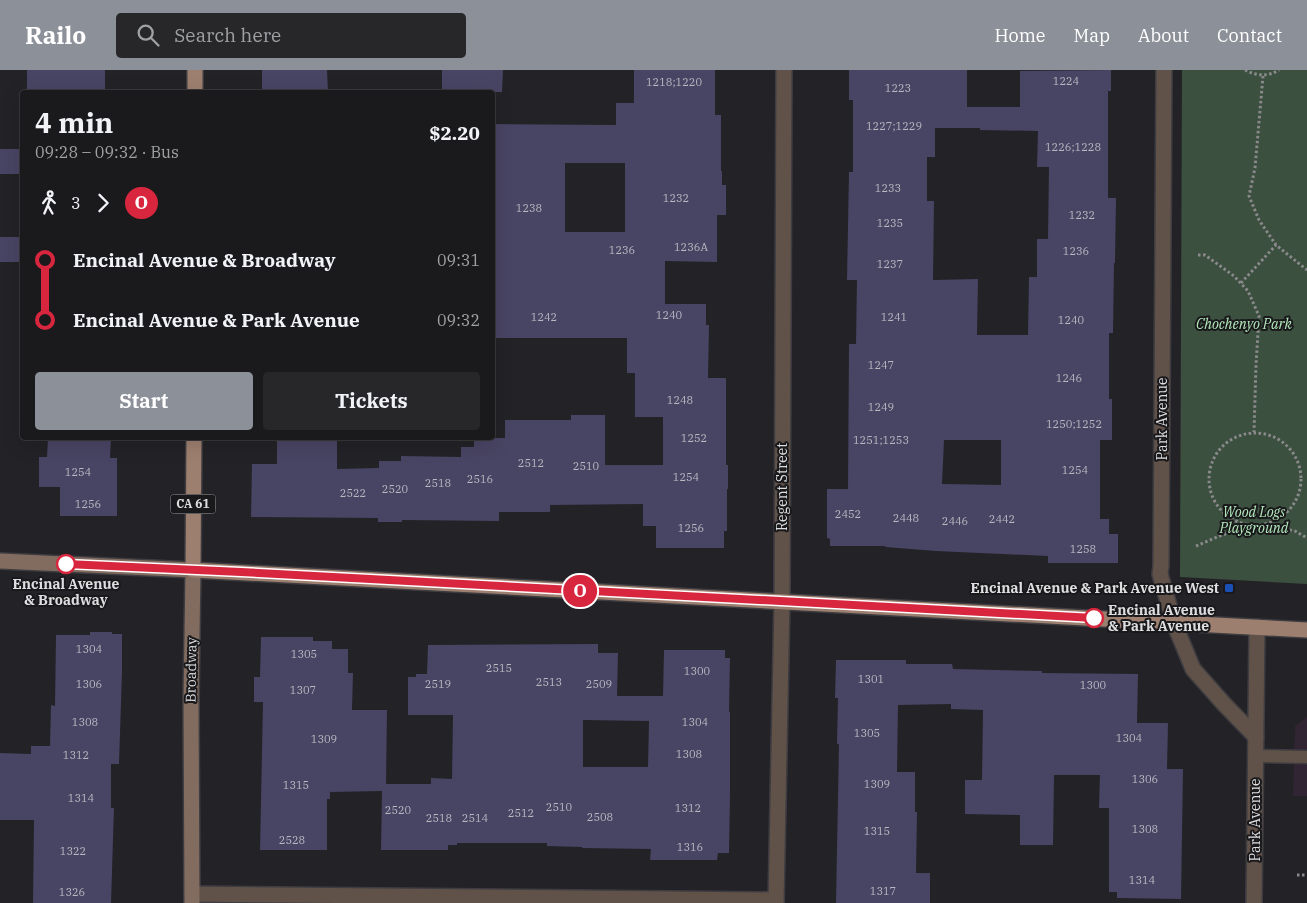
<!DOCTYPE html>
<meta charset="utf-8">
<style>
body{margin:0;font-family:"IBM Plex Serif",serif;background:#272729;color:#f1f3f6;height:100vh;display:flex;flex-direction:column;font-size:19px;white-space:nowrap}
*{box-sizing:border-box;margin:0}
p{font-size:16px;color:#9fa1a3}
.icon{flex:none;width:28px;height:28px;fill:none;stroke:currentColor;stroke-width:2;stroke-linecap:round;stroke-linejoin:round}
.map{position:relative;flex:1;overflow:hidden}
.panel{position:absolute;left:20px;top:20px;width:475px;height:350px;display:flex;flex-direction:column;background:#1a1a1c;border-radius:5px;box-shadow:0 5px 20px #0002,0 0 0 1px #38383b}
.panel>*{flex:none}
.badge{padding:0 10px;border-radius:16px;font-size:18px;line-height:32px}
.map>.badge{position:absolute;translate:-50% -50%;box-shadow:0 0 0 2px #fff}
.legs{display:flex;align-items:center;gap:8px;height:55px;padding:0 15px;font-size:16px}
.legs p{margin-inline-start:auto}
.overview{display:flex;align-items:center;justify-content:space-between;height:85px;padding:0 15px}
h1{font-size:28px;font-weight:700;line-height:38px}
.cta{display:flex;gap:10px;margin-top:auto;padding:10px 15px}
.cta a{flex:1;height:58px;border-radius:5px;background:#8c9099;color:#fff;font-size:20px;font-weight:700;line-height:58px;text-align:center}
.cta a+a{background:#272729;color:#f1f3f6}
ul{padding:0 15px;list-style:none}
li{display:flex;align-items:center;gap:18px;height:60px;font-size:19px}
li i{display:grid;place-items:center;width:8px;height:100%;margin:0 6px;background:currentColor}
li i::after{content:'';width:12px;height:12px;margin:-6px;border:4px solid;border-radius:50%;background:#1a1a1c}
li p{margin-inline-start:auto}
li:first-child i{background:linear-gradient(#0000 50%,currentColor 0)}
li:last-child i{background:linear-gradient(currentColor 50%,#0000 0)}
header{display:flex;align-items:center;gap:30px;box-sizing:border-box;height:70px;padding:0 25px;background:#8c9099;color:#fff}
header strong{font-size:24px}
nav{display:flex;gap:28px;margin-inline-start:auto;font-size:18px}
.search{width:350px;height:45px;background:#272729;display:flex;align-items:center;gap:12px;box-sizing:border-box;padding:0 18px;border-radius:5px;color:#9fa1a3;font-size:19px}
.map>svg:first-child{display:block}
.commercial{fill:#312533}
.green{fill:#3c503f}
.building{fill:#484463;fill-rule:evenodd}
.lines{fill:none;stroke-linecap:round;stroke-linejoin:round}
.lane-casing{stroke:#3d3c40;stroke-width:15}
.street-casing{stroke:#3d3c40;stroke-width:18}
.secondary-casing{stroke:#3d3c40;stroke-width:18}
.primary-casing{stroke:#3d3c40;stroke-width:18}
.path{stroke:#8a898c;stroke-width:3;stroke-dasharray:2.5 2.5;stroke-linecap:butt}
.lane{stroke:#605149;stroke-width:12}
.street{stroke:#605149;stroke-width:15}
.secondary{stroke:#826b5f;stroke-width:15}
.primary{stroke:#9d7f6f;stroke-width:15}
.line-1-casing{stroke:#fff;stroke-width:11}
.line-1{stroke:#d7263d;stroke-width:8}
.stop-1-dot{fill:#fff;stroke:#d7263d;stroke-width:2.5}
.transit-dot{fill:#1a4fb4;stroke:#19191c;stroke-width:2}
.labels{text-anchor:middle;stroke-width:4;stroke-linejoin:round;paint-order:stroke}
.number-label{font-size:11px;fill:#b8b8c1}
.shield{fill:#19191c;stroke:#a3a3a5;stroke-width:1}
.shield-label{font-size:12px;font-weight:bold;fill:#dedee0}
.park-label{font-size:14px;font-style:italic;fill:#b4e8bb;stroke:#19191c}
.street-label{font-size:14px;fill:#dedee0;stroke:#19191c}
.stop-label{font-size:14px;font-weight:bold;fill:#dedee0;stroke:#19191c}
.poi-label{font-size:14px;font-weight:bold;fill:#dedee0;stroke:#19191c;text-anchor:end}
</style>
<header>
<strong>Railo</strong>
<div class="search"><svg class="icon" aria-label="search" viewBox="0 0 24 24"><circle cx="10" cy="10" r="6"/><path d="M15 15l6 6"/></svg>Search here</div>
<nav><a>Home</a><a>Map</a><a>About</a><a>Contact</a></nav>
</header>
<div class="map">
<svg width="1307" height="833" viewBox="0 0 1307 833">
<rect width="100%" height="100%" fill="#232226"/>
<polygon class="commercial" points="1307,647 1307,726 1293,726 1295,656"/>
<polygon class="green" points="1182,0 1307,0 1307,514 1180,507"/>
<g class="building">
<rect x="27" y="0" width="78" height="22"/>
<polygon points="262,0 327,0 328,22 262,22"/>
<polygon points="442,0 503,0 502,22 442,22"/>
<path d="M634,0H715V45H721V101H722V115H726V145H717V192L665,191V234H706V255H709L708,308H726V395H728V419H727V461H724V478H656V456H643V434L550,435V442H499V451L402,450V452H378V448L251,447L252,394H277V368H337V399L379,398V391H401V386L461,387V377H474V368H505V350H571V345H605V395H663V347H635V303H627V268H492V54L616,55V33H634ZM565,93H625V162H565Z"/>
<path d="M849,0H967V37H1020V1L1111,0V21H1108V128H1116L1115,193H1114L1113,263H1109V329H1112V370H1100V449H1109V464H1118V493H1048V486L936,481L885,477L886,476H830V469L827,468V419H848L849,274H856L857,210H847L849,102H853V30H849ZM935,58H980V60L1038,61L1037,97H1049L1048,169H1037V207H1029L1028,265H977L978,209L933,210L934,131H927V87H935ZM944,370H1001V415L942,414Z"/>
<rect x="0" y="79" width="22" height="25"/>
<rect x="0" y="167" width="22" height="25"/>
<polygon points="48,368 111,368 110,388 117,388 117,446 60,446 60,417 39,417 39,387 47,387"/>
<polygon points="90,562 112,562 112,564 122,564 122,602 119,694 111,694 111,738 114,738 111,833 33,833 34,750 0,750 0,683 31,684 31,676 50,676 51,635 55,636 56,565 90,565"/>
<path d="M261,567H313V571H332V579H348V603H353L352,640H387L386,714H431V708L452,709L453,645H408V607H416V604H427L428,575L598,574V583H618L617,626H663L664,580H725V588H730L729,642H730V727L729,783H718L717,790H650L651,779L582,778V777L547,776V773H457V775H448V780H381L382,721L330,722V729H327V780H260L263,632H254V607H260ZM583,650L649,651L648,697H583Z"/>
<polygon points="836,590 906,590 906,594 952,594 953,599 1042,601 1042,603 1138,604 1137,653 1168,653 1167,699 1183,699 1181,829 1117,828 1117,822 1109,822 1109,738 1099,738 1100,705 1054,705 1053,775 1020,775 1020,745 965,744 965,710 982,710 983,640 951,639 951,634 898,635 897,702 915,702 915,742 917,742 916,803 930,803 930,833 836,833 839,674 837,674 838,628 835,628"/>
</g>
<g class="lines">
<g class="lane-casing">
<polyline id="lane" points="1255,686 1307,687"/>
</g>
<g class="street-casing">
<g id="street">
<polyline points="1164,0 1161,496 1160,504 1174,553 1193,599 1224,634 1256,667"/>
<polyline points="192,824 776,830"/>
<polyline points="776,833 782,531 784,0"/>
<polyline points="1254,833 1257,557"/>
</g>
</g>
<g class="secondary-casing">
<polyline id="secondary" points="0,491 193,500 191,629 192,833"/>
</g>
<g class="primary-casing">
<g id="primary">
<polyline points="195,22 195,0"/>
<polyline points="194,368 193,500 1307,560"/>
</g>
</g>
<g class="path">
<path d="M1245,0C1256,6 1268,7 1279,0"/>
<polyline points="1263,6 1255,98 1249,126 1259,150 1276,175 1307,200"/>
<polyline points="1198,185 1205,185 1234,206 1248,221 1259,246 1256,295 1254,362"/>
<polyline points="1241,213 1276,175"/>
<circle cx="1255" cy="409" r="46"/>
<polyline points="1265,455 1295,461 1307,468"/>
<polyline points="1196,476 1222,465 1253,455"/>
<polyline points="1297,805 1307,805"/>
</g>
<use href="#lane" class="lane"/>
<use href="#street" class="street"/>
<use href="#secondary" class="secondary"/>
<use href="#primary" class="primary"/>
</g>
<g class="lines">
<g class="line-1-casing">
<polyline id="line-1" points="66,494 241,502 1094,548"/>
</g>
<use href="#line-1" class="line-1"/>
</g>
<g class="stop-1-dot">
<circle cx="66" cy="494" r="9"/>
<circle cx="1094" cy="548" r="9"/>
</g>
<rect class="transit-dot" x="1224" y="513" width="10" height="10" rx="2.5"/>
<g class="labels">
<g class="number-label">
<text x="1066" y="15">1224</text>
<text x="674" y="16">1218;1220</text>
<text x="898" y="22">1223</text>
<text x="894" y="60">1227;1229</text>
<text x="1073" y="81">1226;1228</text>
<text x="888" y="122">1233</text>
<text x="676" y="132">1232</text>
<text x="529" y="142">1238</text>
<text x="1082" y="149">1232</text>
<text x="890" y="157">1235</text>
<text x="691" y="181">1236A</text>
<text x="622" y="184">1236</text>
<text x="1076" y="185">1236</text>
<text x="890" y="198">1237</text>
<text x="669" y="249">1240</text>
<text x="544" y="251">1242</text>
<text x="894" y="251">1241</text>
<text x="1071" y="254">1240</text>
<text x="881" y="299">1247</text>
<text x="1069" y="312">1246</text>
<text x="680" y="334">1248</text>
<text x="881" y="341">1249</text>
<text x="1074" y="358">1250;1252</text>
<text x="694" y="372">1252</text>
<text x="881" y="374">1251;1253</text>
<text x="531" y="397">2512</text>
<text x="586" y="400">2510</text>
<text x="1075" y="404">1254</text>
<text x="78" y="406">1254</text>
<text x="686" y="411">1254</text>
<text x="480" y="413">2516</text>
<text x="438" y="417">2518</text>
<text x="395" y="423">2520</text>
<text x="353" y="427">2522</text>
<text x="88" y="438">1256</text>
<text x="848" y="448">2452</text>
<text x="906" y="452">2448</text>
<text x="1002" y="453">2442</text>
<text x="955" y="455">2446</text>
<text x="691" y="462">1256</text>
<text x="1083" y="483">1258</text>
<text x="89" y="583">1304</text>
<text x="304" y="588">1305</text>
<text x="499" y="602">2515</text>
<text x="697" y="605">1300</text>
<text x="871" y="613">1301</text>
<text x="549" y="616">2513</text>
<text x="89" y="618">1306</text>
<text x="438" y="618">2519</text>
<text x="599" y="618">2509</text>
<text x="1093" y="619">1300</text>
<text x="303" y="624">1307</text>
<text x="85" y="656">1308</text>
<text x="695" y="656">1304</text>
<text x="867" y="667">1305</text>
<text x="1129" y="672">1304</text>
<text x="324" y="673">1309</text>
<text x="689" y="688">1308</text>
<text x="76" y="689">1312</text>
<text x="1145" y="713">1306</text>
<text x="877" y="718">1309</text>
<text x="296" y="719">1315</text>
<text x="81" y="732">1314</text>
<text x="559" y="741">2510</text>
<text x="688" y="742">1312</text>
<text x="398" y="744">2520</text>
<text x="521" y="747">2512</text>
<text x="600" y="751">2508</text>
<text x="439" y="752">2518</text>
<text x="475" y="752">2514</text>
<text x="1145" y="763">1308</text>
<text x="877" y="765">1315</text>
<text x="292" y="774">2528</text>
<text x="690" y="781">1316</text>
<text x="73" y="785">1322</text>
<text x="1142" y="814">1314</text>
<text x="883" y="825">1317</text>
<text x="72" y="826">1326</text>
</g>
<rect class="shield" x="170.5" y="424.5" width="45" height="19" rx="4"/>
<g class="shield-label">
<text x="193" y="438">CA 61</text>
</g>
<g class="park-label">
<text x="1244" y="259">Chochenyo Park</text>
<text x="1254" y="447">Wood Logs<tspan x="1254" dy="16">Playground</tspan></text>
</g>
<g class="street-label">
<text transform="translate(1162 349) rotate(-90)" y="5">Park Avenue</text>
<text transform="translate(782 417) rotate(-90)" y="5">Regent Street</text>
<text transform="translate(191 600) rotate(-89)" y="5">Broadway</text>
<text transform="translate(1255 750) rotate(-90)" y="5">Park Avenue</text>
</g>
<g class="stop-label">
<text x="66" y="519">Encinal Avenue<tspan x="66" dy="16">&amp; Broadway</tspan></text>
<text x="1108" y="545" text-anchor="start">Encinal Avenue<tspan x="1108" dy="16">&amp; Park Avenue</tspan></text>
</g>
<g class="poi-label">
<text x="1219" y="523">Encinal Avenue &amp; Park Avenue West</text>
</g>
</g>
</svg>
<b class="badge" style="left:580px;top:521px;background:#d7263d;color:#fff">O</b>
<section class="panel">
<div class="overview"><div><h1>4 min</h1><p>09:28 – 09:32 · Bus</p></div><b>$2.20</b></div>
<div class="legs"><svg class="icon" aria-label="walk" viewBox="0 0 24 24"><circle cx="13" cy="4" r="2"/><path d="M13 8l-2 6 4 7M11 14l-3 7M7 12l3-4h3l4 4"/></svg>3<svg class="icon" aria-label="forward" viewBox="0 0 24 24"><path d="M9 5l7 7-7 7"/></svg><b class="badge" style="background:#d7263d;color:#fff">O</b></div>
<ul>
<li><i style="color:#d7263d"></i><b>Encinal Avenue &amp; Broadway</b><p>09:31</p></li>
<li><i style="color:#d7263d"></i><b>Encinal Avenue &amp; Park Avenue</b><p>09:32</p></li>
</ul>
<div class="cta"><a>Start</a><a>Tickets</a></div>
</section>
</div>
